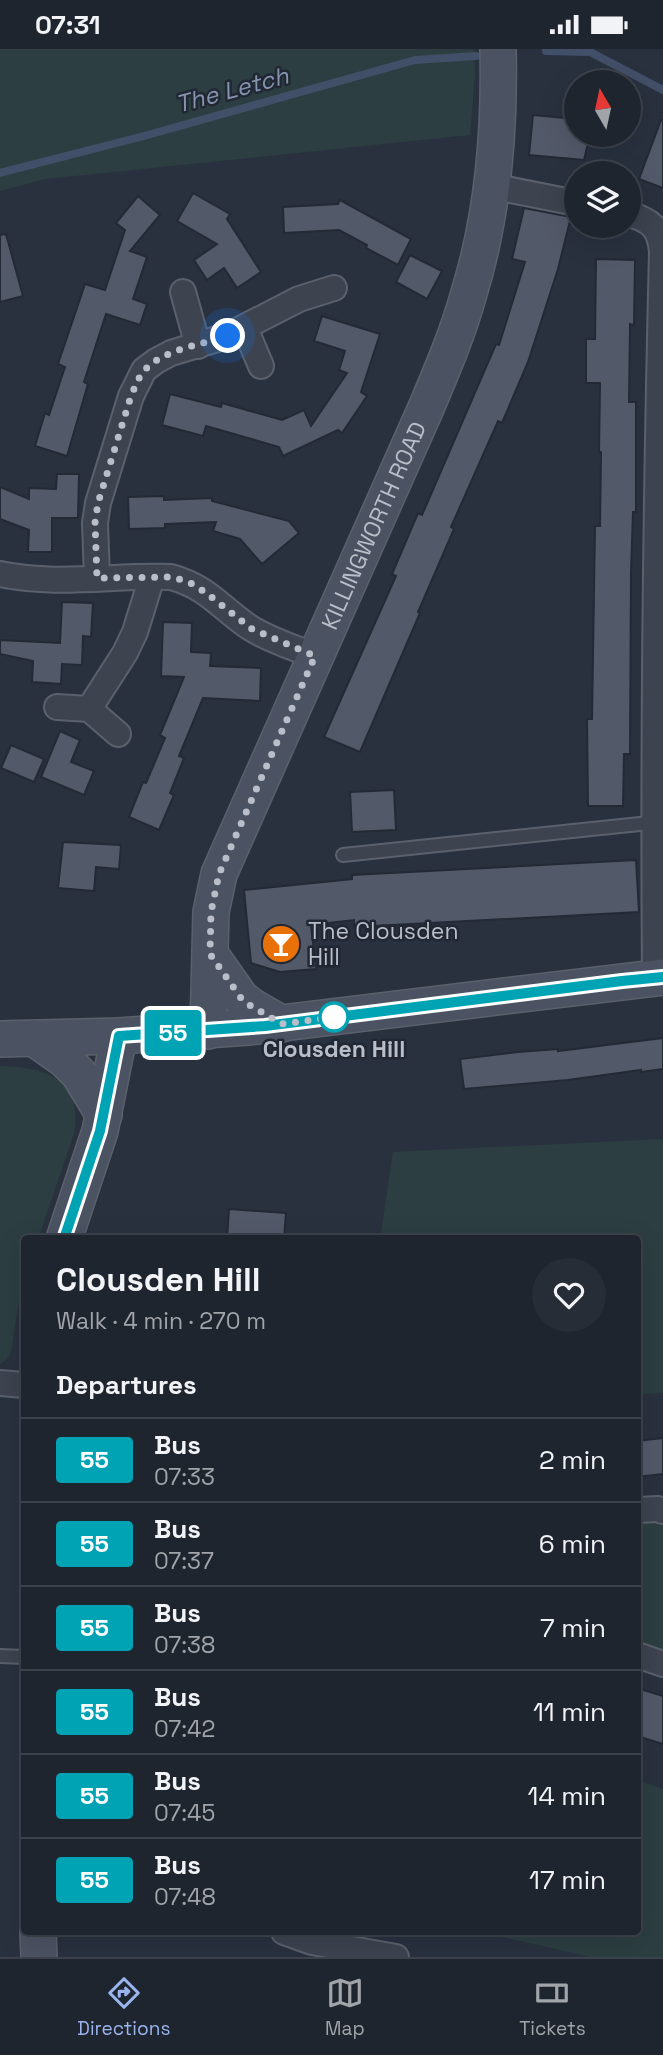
<!DOCTYPE html>
<meta charset="utf-8">
<style>
body{margin:0;font-family:"Space Grotesk",sans-serif;background:#272d37;color:#f1f3f6;height:100vh;display:flex;flex-direction:column;font-size:26px;white-space:nowrap}
*{box-sizing:border-box;margin:0}
p{font-size:23px;color:#a1a5aa}
.icon{flex:none;width:38px;height:38px;fill:none;stroke:currentColor;stroke-width:2;stroke-linecap:round;stroke-linejoin:round}
.map{position:relative;flex:1;overflow:hidden}
.sheet{position:absolute;left:21px;top:1186px;width:620px;height:700px;display:flex;flex-direction:column;background:#1f252f;border-radius:7px;box-shadow:0 7px 28px #0002,0 0 0 2px #3c424b}
.sheet>*{flex:none}
.badge{padding:0 14px;border-radius:5px;font-size:24px;line-height:46px}
.needle{width:46px;rotate:351deg}
.fabs{position:absolute;left:564px;top:21px;display:grid;gap:14px}
.fabs a{display:grid;place-items:center;width:77px;height:77px;border-radius:50%;background:#1f252f;box-shadow:0 7px 28px #0002,0 0 0 2px #3c424b;font-size:35px}
.you{position:absolute;width:35px;height:35px;margin:-18px;border:5px solid #fff;border-radius:50%;background:#1a73e8;box-shadow:0 0 0 10px #1a73e833}
.map>.badge{position:absolute;translate:-50% -50%;box-shadow:0 0 0 4px #fff}
h2{padding:0 35px;font-size:26px;line-height:63px}
.round{display:grid;place-items:center;flex:none;width:74px;height:74px;border-radius:37px;background:#272d37}
.summary{display:flex;align-items:center;justify-content:space-between;height:119px;padding:0 35px}
h1{font-size:33px;font-weight:700;line-height:52px}
ul{padding:0;list-style:none}
li{display:flex;align-items:center;gap:21px;height:84px;padding:0 35px;border-top:2px solid #3c424b}
li div{flex:1}
li b{display:block;font-size:26px}
li em{font-style:normal}
li .badge{min-width:77px;font-weight:700;text-align:center}
.status{display:flex;justify-content:space-between;align-items:center;height:49px;padding:0 35px;background:#1f252f;direction:ltr}
.status svg{height:19px;fill:currentColor}
.tab-bar{display:flex;justify-content:space-around;align-items:center;height:98px;border-top:2px solid #3c424b;background:#1f252f;font-size:19px;color:#a1a5aa}
.tab-bar a{display:grid;justify-items:center;gap:4px}
.tab-bar .selected{color:#9ab4ee}
.map>svg:first-child{display:block}
.green{fill:#2c3e41}
.lines{fill:none;stroke-linecap:round;stroke-linejoin:round}
.stream{stroke:#424f68;stroke-width:8}
.building{fill:#525969;stroke:#232a36;stroke-width:2}
.lane-casing{stroke:#5a616c;stroke-width:16}
.street-casing{stroke:#5a616c;stroke-width:28}
.secondary-casing{stroke:#5a616c;stroke-width:38}
.lane{stroke:#3d434f;stroke-width:12}
.street{stroke:#3d434f;stroke-width:24}
.secondary{stroke:#4b5262;stroke-width:35}
.line-casing{stroke:#fff;stroke-width:16}
.line{stroke:#00a3b4;stroke-width:10}
.walk{stroke:#b9bec9;stroke-width:7;stroke-dasharray:0 12.6}
.stop-dot{fill:#fff;stroke:#00a3b4;stroke-width:3.5}
.labels{text-anchor:middle;stroke-width:5;stroke-linejoin:round;paint-order:stroke}
.street-label{font-size:23px;fill:#b9bec9;stroke:#212834}
.poi-label{font-size:23px;fill:#b9bec9;stroke:#212834;text-anchor:start}
.stop-label{font-size:23px;font-weight:bold;fill:#b9bec9;stroke:#212834}
.water-label{font-size:24px;font-style:italic;fill:#8493ae;stroke:#212834}
</style>
<div class="status"><b>07:31</b><svg viewBox="0 0 49 12"><path d="M0 12V9h3v3zM5 12V6h3v6zM10 12V3h3v9zM15 12V0h3v12zM26 1h20v11H26zM47 4h2v5h-2z"/></svg></div>
<div class="map">
<svg width="663" height="1908" viewBox="0 0 663 1908">
<rect width="100%" height="100%" fill="#29313f"/>
<g class="green">
<polygon points="0,0 474,0 475,27 470,86 46,130 0,142"/>
<path d="M0,1017C45,1018 84,1030 74,1085L38,1190H24V1230L17,1263L11,1304L7,1310L0,1315Z"/>
<polygon points="663,1090 663,1344 637,1345 637,1190 380,1190 393,1103"/>
<polygon points="637,1471 657,1471 663,1474 663,1603 637,1595"/>
<polygon points="637,1731 663,1740 663,1908 590,1908 481,1883 637,1883"/>
</g>
<g class="lines">
<g class="stream">
<polyline points="546,2 590,3 663,41"/>
<polyline points="0,124 144,87 415,11 476,7"/>
</g>
</g>
<g class="building">
<polygon points="533,66 576,70 576,86 590,86 584,111 529,106"/>
<polygon points="661,71 663,71 663,139 639,130"/>
<polygon points="193,144 230,165 227,170 261,223 237,239 224,219 207,231 194,211 217,195 177,172"/>
<polygon points="138,147 160,166 130,202 147,208 133,250 147,255 140,276 106,265 84,333 88,335 67,407 35,397 45,364 49,366 65,318 58,315 85,235 105,241 125,181 116,174"/>
<polygon points="340,151 411,190 398,216 366,199 367,196 339,181 284,184 283,158 338,155"/>
<polygon points="524,159 571,168 558,220 528,313 502,374 498,372 451,478 454,480 418,563 420,564 360,703 324,688 396,527 392,525 418,464 422,466 496,295 499,296 525,213 512,210"/>
<polygon points="6,185 23,247 0,253 0,186"/>
<polygon points="410,206 442,222 427,250 396,233"/>
<polygon points="596,210 635,211 634,276 630,275 629,353 636,353 636,463 633,463 631,524 630,705 624,705 623,757 588,757 587,670 592,670 595,477 600,477 601,403 599,403 600,334 586,334 586,290 595,290"/>
<polygon points="322,267 380,285 361,343 367,347 342,384 338,381 283,407 279,398 206,377 203,387 162,376 170,345 221,358 222,354 282,371 304,361 311,377 347,324 339,321 345,302 314,292"/>
<polygon points="57,425 79,425 78,469 52,469 52,503 28,503 29,481 0,470 0,438 29,450 29,439 56,440"/>
<polygon points="164,447 164,451 212,449 212,452 289,472 299,484 262,515 240,490 213,482 216,473 165,475 165,479 129,480 128,448"/>
<polygon points="62,553 93,554 91,588 83,587 82,616 62,615 61,635 32,633 33,612 0,605 0,591 60,594"/>
<polygon points="163,573 192,574 191,603 211,604 210,617 261,619 260,652 203,649 179,707 184,709 170,744 174,746 159,781 129,768 143,733 146,734 165,689 160,686 184,628 161,627"/>
<polygon points="60,682 80,691 71,713 94,722 84,746 41,728"/>
<polygon points="11,696 44,710 34,733 1,719"/>
<polygon points="394,741 396,781 352,783 350,743"/>
<polygon points="63,793 121,796 119,820 96,818 94,842 58,839"/>
<polygon points="636,811 639,863 354,878 354,871 311,876 316,920 280,923 251,914 244,841 352,830 352,826"/>
<polygon points="663,989 663,1020 641,1023 641,1021 568,1031 464,1040 460,1010 518,1003 558,1000 558,1002"/>
<polygon points="229,1160 286,1164 284,1190 227,1190"/>
<polygon points="663,1389 663,1425 637,1428 637,1392"/>
<polygon points="637,1639 663,1647 663,1695 637,1687"/>
</g>
<g class="lines">
<g class="lane-casing">
<g id="lane">
<polyline points="343,806 659,773"/>
<polyline points="0,1607 24,1608"/>
</g>
</g>
<g class="street-casing">
<g id="street">
<polyline points="491,137 576,154"/>
<path d="M628,165C651,171 660,179 662,203C656,445 653,687 655,929"/>
<polyline points="183,243 198,297"/>
<polyline points="245,279 261,317"/>
<path d="M0,525C56,537 114,526 171,528C207,538 220,558 249,578C269,591 293,598 315,607"/>
<polyline points="97,529 95,474 98,454 131,347 144,321 156,312 171,304 227,287 299,250 334,239"/>
<polyline points="57,658 89,660 118,685"/>
<polyline points="89,660 125,604 135,583 152,528"/>
<polyline points="0,1334 24,1336"/>
<polyline points="637,1461 658,1460 663,1462"/>
<polyline points="637,1606 663,1615"/>
<polyline points="284,1883 312,1893 396,1908"/>
</g>
</g>
<g class="secondary-casing">
<g id="secondary">
<polyline points="210,905 241,949 251,957 282,975"/>
<path id="s1" d="M208,982L211,863L219,825L426,359C442,321 458,284 469,244C493,166 500,81 498,0"/>
<polyline points="0,990 119,987 249,978 663,928"/>
<polyline points="35,990 65,1011 79,1025 104,1066"/>
<polyline points="64,1190 100,1082 119,987"/>
<polyline points="38,1883 39,1908"/>
</g>
</g>
<use href="#lane" class="lane"/>
<use href="#street" class="street"/>
<use href="#secondary" class="secondary"/>
</g>
<g class="lines">
<g class="line-casing">
<polyline id="line" points="64,1190 100,1082 119,987 265,977 622,932 663,928"/>
</g>
<use href="#line" class="line"/>
<path class="walk" d="M228,287C203,295 161,301 144,322C138,329 135,338 131,347L98,454L95,474L97,529L171,528L189,533L205,543L252,580L315,607L219,825L211,863L210,905L241,949L251,957L282,975L334,968"/>
</g>
<defs>
<g id="bar-disc" transform="scale(2.0125)"><circle r="9.5" fill="#e8710a" stroke="#212834"/><path d="M-6-5H6L.8 .8V4.5H3.5V6h-7V4.5H-.8V.8Z" fill="#fff"/></g>
</defs>
<g fill-rule="evenodd">
<use href="#bar-disc" x="281" y="895"/>
</g>
<circle class="stop-dot" cx="334" cy="968" r="14"/>
<g class="labels">
<g class="street-label">
<text dy="8" stroke="none"><textPath href="#s1" startOffset="539">KILLINGWORTH ROAD</textPath></text>
</g>
<g class="poi-label">
<text x="308" y="890">The Clousden<tspan x="308" dy="26">Hill</tspan></text>
</g>
<g class="stop-label">
<text x="334" y="1008">Clousden Hill</text>
</g>
<g class="water-label">
<text transform="translate(232 41) rotate(-15)" y="8">The Letch</text>
</g>
</g>
</svg>
<div class="fabs">
<a><svg class="needle" viewBox="-14 -14 28 28"><path d="M0-13l5 13h-10z" fill="#e53935"/><path d="M0 13l5-13h-10z" fill="#a1a5aa"/></svg></a>
<a><svg class="icon" aria-label="layers" viewBox="0 0 24 24"><path d="M12 4l9 5-9 5-9-5zM3 14l9 5 9-5"/></svg></a>
</div>
<div class="you" style="left:228px;top:287px"></div>
<b class="badge" style="left:173px;top:984px;background:#00a3b4;color:#fff">55</b>
<section class="sheet">
<div class="summary"><div><h1>Clousden Hill</h1><p>Walk · 4 min · 270 m</p></div><a class="round"><svg class="icon" aria-label="heart" viewBox="0 0 24 24"><path d="M12 20l-8-8c-3-5 5-10 8-4 3-6 11-1 8 4z"/></svg></a></div>
<h2>Departures</h2>
<ul>
<li><span class="badge" style="background:#00a3b4;color:#fff">55</span><div><b>Bus</b><p>07:33</p></div><em>2 min</em></li>
<li><span class="badge" style="background:#00a3b4;color:#fff">55</span><div><b>Bus</b><p>07:37</p></div><em>6 min</em></li>
<li><span class="badge" style="background:#00a3b4;color:#fff">55</span><div><b>Bus</b><p>07:38</p></div><em>7 min</em></li>
<li><span class="badge" style="background:#00a3b4;color:#fff">55</span><div><b>Bus</b><p>07:42</p></div><em>11 min</em></li>
<li><span class="badge" style="background:#00a3b4;color:#fff">55</span><div><b>Bus</b><p>07:45</p></div><em>14 min</em></li>
<li><span class="badge" style="background:#00a3b4;color:#fff">55</span><div><b>Bus</b><p>07:48</p></div><em>17 min</em></li>
</ul>
</section>
</div>
<nav class="tab-bar">
<a class="selected"><svg class="icon" aria-label="directions" viewBox="0 0 24 24"><path d="M12 3l9 9-9 9-9-9zM9 14v-3h6M13 9l2 2-2 2"/></svg>Directions</a>
<a><svg class="icon" aria-label="map" viewBox="0 0 24 24"><path d="M3 6l6-2 6 2 6-2v14l-6 2-6-2-6 2zM9 4v14M15 6v14"/></svg>Map</a>
<a><svg class="icon" aria-label="tickets" viewBox="0 0 24 24"><path d="M3 7h18v10H3zM15 7v10"/></svg>Tickets</a>
</nav>
